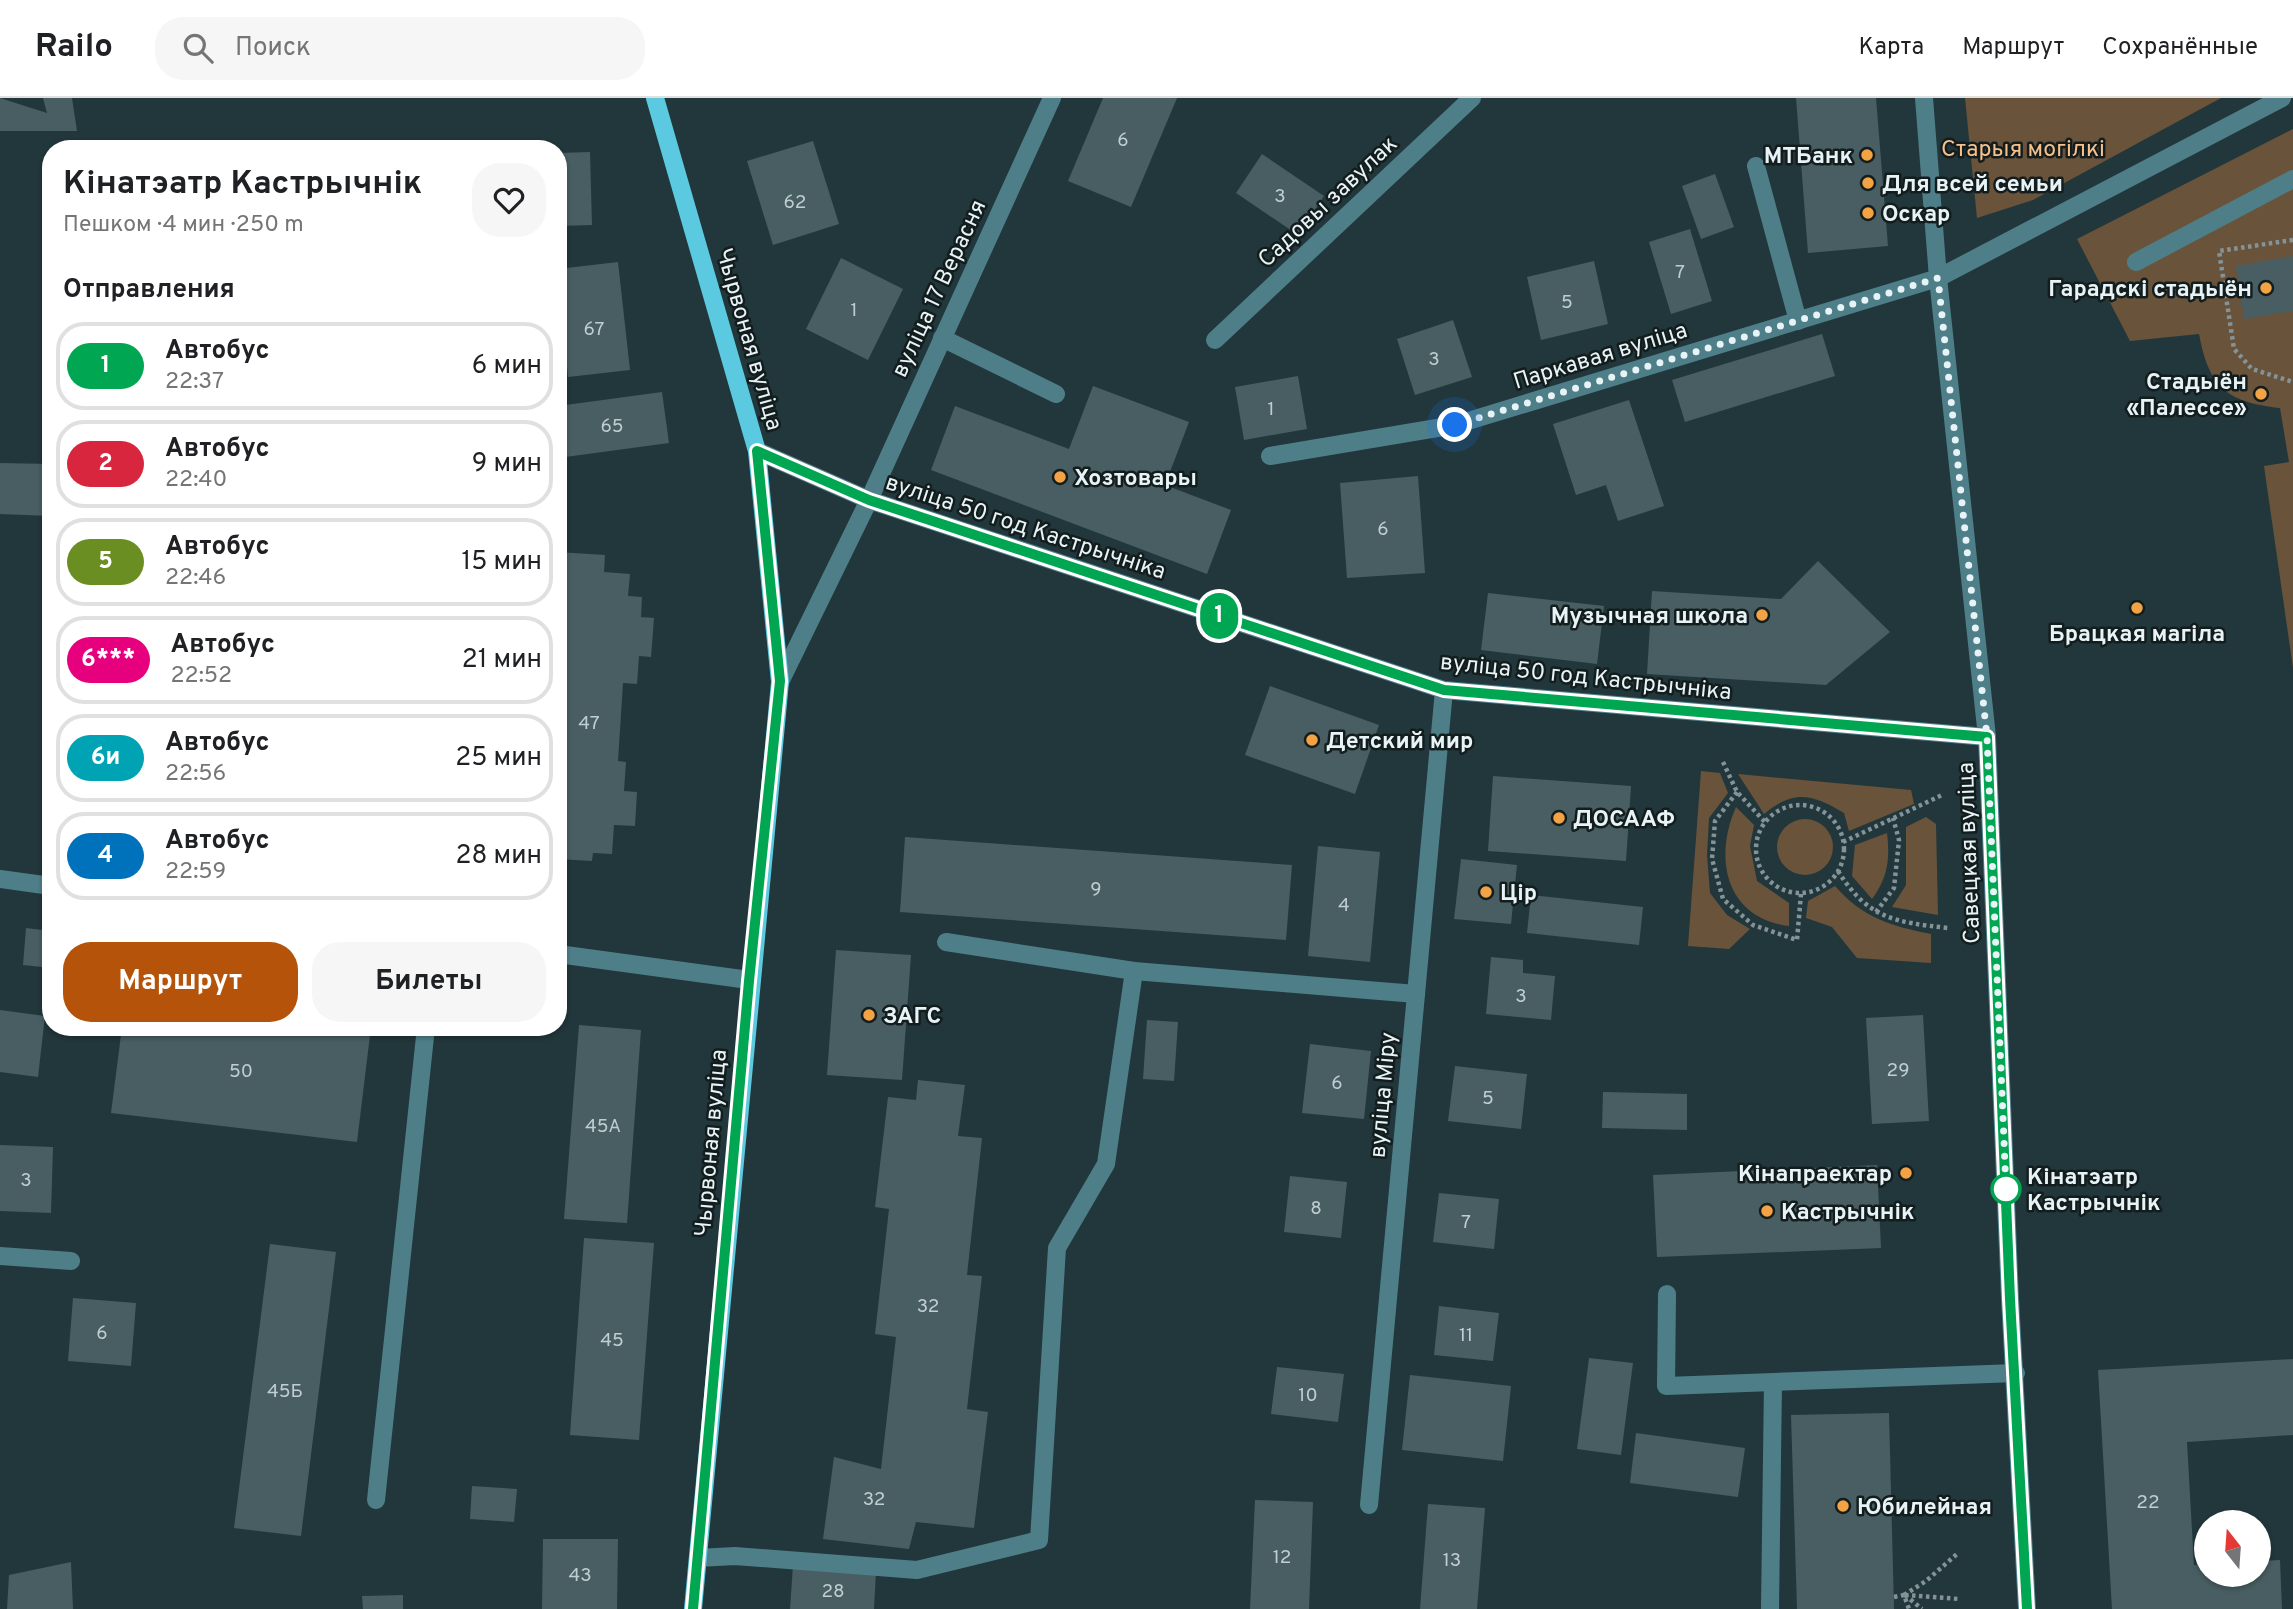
<!DOCTYPE html>
<html lang="ru">
<meta charset="utf-8">
<style>
body{margin:0;font-family:Overpass,sans-serif;background:#f6f6f6;color:#202124;height:100vh;display:flex;flex-direction:column;font-size:26px;white-space:nowrap}
*{box-sizing:border-box;margin:0}
p{font-size:23px;color:#757577}
.icon{flex:none;width:38px;height:38px;fill:none;stroke:currentColor;stroke-width:2;stroke-linecap:round;stroke-linejoin:round}
.map{position:relative;flex:1;overflow:hidden}
.details{position:absolute;left:42px;top:42px;width:525px;height:896px;display:flex;flex-direction:column;background:#fff;border-radius:28px;box-shadow:0 2px 5px #0004}
.details>*{flex:none}
.badge{padding:0 14px;border-radius:23px;font-size:24px;line-height:46px}
.needle{width:46px;rotate:343deg}
.fabs{position:absolute;left:2194px;top:1412px;display:grid;gap:14px}
.fabs a{display:grid;place-items:center;width:77px;height:77px;border-radius:50%;background:#fff;box-shadow:0 2px 5px #0004;font-size:35px}
.you{position:absolute;width:35px;height:35px;margin:-18px;border:5px solid #fff;border-radius:50%;background:#1a73e8;box-shadow:0 0 0 10px #1a73e833}
.map>.badge{position:absolute;translate:-50% -50%;box-shadow:0 0 0 4px #fff}
h2{padding:0 21px;font-size:26px;line-height:63px}
.round{display:grid;place-items:center;flex:none;width:74px;height:74px;border-radius:28px;background:#f6f6f6}
.head{display:flex;align-items:center;justify-content:space-between;height:119px;padding:0 21px}
h1{font-size:33px;font-weight:700;line-height:52px}
.primary-button{display:flex;gap:14px;margin-top:auto;padding:14px 21px}
.primary-button a{flex:1;height:80px;border-radius:28px;background:#b45309;color:#fff;font-size:28px;font-weight:700;line-height:80px;text-align:center}
.primary-button a+a{background:#f6f6f6;color:#202124}
ul{padding:0;list-style:none}
li{display:flex;align-items:center;gap:21px;height:88px;margin:0 14px 10px;padding:0 7px;border:4px solid #e0e0e0;border-radius:28px}
li div{flex:1}
li b{display:block;font-size:26px}
li em{font-style:normal}
li .badge{min-width:77px;font-weight:700;text-align:center}
header{display:flex;align-items:center;gap:42px;box-sizing:border-box;height:98px;padding:0 35px;background:#fff;border-bottom:2px solid #e0e0e0}
header strong{font-size:33px}
nav{display:flex;gap:38px;margin-inline-start:auto;font-size:24px}
.search{width:490px;height:63px;background:#f6f6f6;display:flex;align-items:center;gap:18px;box-sizing:border-box;padding:0 24px;border-radius:28px;color:#757577;font-size:26px}
.map>svg:first-child{display:block}
.green{fill:#6a533b}
.building{fill:#485e62}
.lines{fill:none;stroke-linecap:round;stroke-linejoin:round}
.path{stroke:#839397;stroke-width:4.5;stroke-dasharray:3.5 3.5;stroke-linecap:butt}
.minor{stroke:#4e7f89;stroke-width:18}
.major{stroke:#5bcae0;stroke-width:18}
.line-casing{stroke:#fff;stroke-width:16}
.line{stroke:#00a651;stroke-width:10}
.walk{stroke:#e7f3f6;stroke-width:7;stroke-dasharray:0 12.6}
.poi-dot{fill:#f4a344;stroke:#131d1e;stroke-width:2.5}
.stop-dot{fill:#fff;stroke:#00a651;stroke-width:3.5}
.labels{text-anchor:middle;stroke-width:5;stroke-linejoin:round;paint-order:stroke}
.number-label{font-size:19px;fill:#bfced1}
.park-label{font-size:23px;fill:#f6c18a;stroke:#131d1e}
.poi-label{font-size:23px;font-weight:bold;fill:#e7f3f6;stroke:#131d1e;text-anchor:start}
.street-label{font-size:23px;fill:#e7f3f6;stroke:#131d1e}
.stop-label{font-size:23px;font-weight:bold;fill:#e7f3f6;stroke:#131d1e;text-anchor:start}
</style>
<header>
<strong>Railo</strong>
<div class="search"><svg class="icon" aria-label="search" viewBox="0 0 24 24"><circle cx="10" cy="10" r="6"/><path d="M15 15l6 6"/></svg>Поиск</div>
<nav><a>Карта</a><a>Маршрут</a><a>Сохранённые</a></nav>
</header>
<div class="map">
<svg width="2293" height="1511" viewBox="0 0 2293 1511">
<rect width="100%" height="100%" fill="#22373b"/>
<g class="green">
<polygon points="1965,0 2221,0 2033,102 1977,120"/>
<path d="M2293,31V570L2264,368L2289,364L2280,310C2226,304 2209,289 2199,236L2130,243L2077,141Z"/>
<polygon points="1701,673 1720,675 1728,695 1709,720 1707,757 1710,795 1727,817 1750,831 1729,851 1688,848"/>
<path d="M1738,676L1911,692L1914,706L1849,733L1844,715C1812,696 1794,691 1764,716Z"/>
<path d="M1736,709L1754,727L1750,748L1757,783L1789,805V828C1726,820 1713,761 1736,709Z"/>
<polygon points="1926,719 1936,726 1938,817 1892,809 1906,787 1906,729"/>
<circle cx="1805" cy="749" r="28"/>
<path d="M1887,735C1890,761 1888,779 1872,801L1852,778L1855,747Z"/>
<path d="M1835,788C1863,820 1891,828 1931,836V865L1857,860L1832,829L1806,820L1808,803Z"/>
</g>
<g class="building">
<polygon points="0,0 47,15 43,0 72,0 77,33 0,33"/>
<polygon points="1103,0 1177,0 1131,109 1068,83"/>
<polygon points="1796,0 1876,0 1888,148 1808,155"/>
<polygon points="813,43 839,126 773,147 747,63"/>
<polygon points="590,54 592,127 558,128 558,55"/>
<polygon points="1262,56 1324,98 1298,137 1236,95"/>
<polygon points="1715,76 1734,129 1701,141 1682,88"/>
<polygon points="1690,131 1712,203 1671,216 1649,144"/>
<polygon points="2293,158 2293,213 2244,221 2236,168"/>
<polygon points="841,160 903,191 868,262 806,231"/>
<polygon points="1594,163 1608,226 1541,242 1527,179"/>
<polygon points="618,164 630,272 568,279 558,171"/>
<polygon points="1453,222 1472,279 1415,297 1397,241"/>
<polygon points="1822,236 1835,278 1685,324 1672,282"/>
<polygon points="1298,278 1307,331 1244,342 1235,289"/>
<polygon points="1093,288 1189,324 1165,387 1231,412 1207,476 931,372 955,308 1069,351"/>
<polygon points="662,294 669,345 558,360 558,308"/>
<polygon points="1629,302 1664,408 1618,423 1606,387 1576,397 1553,326"/>
<polygon points="0,365 51,366 51,418 0,416"/>
<polygon points="1418,378 1425,475 1347,480 1340,385"/>
<polygon points="558,454 605,457 604,474 630,476 628,498 642,499 641,519 654,520 651,559 639,558 637,586 623,585 618,663 626,664 624,693 637,694 635,728 614,727 612,756 593,755 592,763 558,761"/>
<polygon points="1818,463 1890,534 1826,587 1647,576 1652,493 1781,501"/>
<polygon points="1488,495 1604,508 1597,566 1481,552"/>
<polygon points="1270,588 1379,627 1355,696 1245,657"/>
<polygon points="1493,678 1631,688 1626,763 1488,753"/>
<polygon points="905,739 1292,767 1286,842 900,814"/>
<polygon points="1318,748 1380,754 1370,864 1308,858"/>
<polygon points="1461,761 1517,767 1511,826 1454,821"/>
<polygon points="1531,797 1643,809 1639,847 1527,835"/>
<polygon points="26,830 51,833 51,870 23,867"/>
<polygon points="836,852 911,857 902,982 827,977"/>
<polygon points="1491,859 1523,862 1523,875 1555,878 1551,922 1486,916"/>
<polygon points="0,912 45,918 38,979 0,974"/>
<polygon points="1923,917 1929,1023 1872,1026 1866,920"/>
<polygon points="1147,922 1178,924 1174,983 1143,981"/>
<polygon points="579,927 641,932 627,1125 564,1121"/>
<polygon points="122,929 371,929 357,1044 111,1015"/>
<polygon points="1310,946 1371,953 1364,1021 1302,1015"/>
<polygon points="1455,968 1527,976 1521,1031 1448,1023"/>
<polygon points="918,982 965,987 958,1038 982,1040 967,1177 982,1178 967,1311 988,1314 974,1430 916,1424 909,1451 823,1441 834,1359 881,1371 896,1239 875,1236 889,1111 875,1109 888,999 916,1002"/>
<polygon points="1603,994 1687,996 1687,1032 1602,1030"/>
<polygon points="0,1047 53,1049 51,1115 0,1113"/>
<polygon points="1877,1067 1881,1150 1657,1159 1653,1077"/>
<polygon points="1290,1078 1347,1084 1341,1140 1284,1134"/>
<polygon points="1439,1095 1499,1101 1494,1151 1433,1144"/>
<polygon points="584,1140 654,1145 639,1342 570,1337"/>
<polygon points="270,1146 336,1154 301,1438 234,1430"/>
<polygon points="73,1200 136,1205 131,1268 68,1263"/>
<polygon points="1439,1208 1499,1215 1493,1263 1434,1257"/>
<polygon points="1589,1260 1633,1265 1621,1357 1577,1351"/>
<polygon points="2293,1261 2293,1337 2187,1344 2194,1467 2207,1466 2207,1477 2259,1477 2259,1463 2280,1462 2282,1511 2112,1511 2098,1272"/>
<polygon points="1277,1269 1344,1276 1338,1324 1271,1316"/>
<polygon points="1410,1277 1511,1288 1503,1363 1402,1352"/>
<polygon points="1889,1315 1894,1511 1797,1511 1791,1317"/>
<polygon points="1636,1335 1745,1350 1738,1399 1630,1385"/>
<polygon points="472,1388 517,1391 514,1424 470,1421"/>
<polygon points="1255,1402 1313,1404 1309,1511 1250,1511"/>
<polygon points="1428,1406 1485,1410 1477,1511 1420,1511"/>
<polygon points="543,1441 618,1441 617,1511 542,1511"/>
<polygon points="71,1464 73,1511 7,1511 9,1477"/>
<polygon points="793,1467 876,1473 874,1511 790,1511"/>
<polygon points="403,1497 403,1511 363,1511 362,1498"/>
</g>
<g class="lines">
<g class="path">
<polyline points="2293,142 2219,153 2234,251 2252,271 2293,284"/>
<polyline points="1723,664 1737,694 1765,724"/>
<polyline points="1737,694 1715,723 1712,761 1723,801 1753,827 1797,842 1801,796"/>
<circle cx="1800" cy="751" r="44"/>
<polyline points="1843,744 1944,696"/>
<path d="M1838,773C1868,821 1895,824 1948,830"/>
<polyline points="1876,814 1894,790 1899,742 1893,720"/>
<polyline points="1904,1497 1926,1483 1957,1456"/>
<polyline points="1905,1497 1959,1501"/>
<polyline points="1905,1497 1922,1511"/>
<polyline points="1894,1499 1904,1497 1909,1511"/>
</g>
<g class="minor">
<polyline points="1924,0 1938,180 1987,639 2010,1201 2027,1511"/>
<polyline points="1756,68 1798,223"/>
<polyline points="2136,164 2293,81"/>
<polyline points="942,240 1056,296"/>
<polyline points="1215,242 1472,0"/>
<polyline points="757,353 869,402 1444,592 1987,639"/>
<polyline points="1270,358 1455,327 1938,180 2282,0"/>
<polyline points="780,584 869,402 1052,0"/>
<polyline points="0,781 51,788"/>
<polyline points="946,844 1134,873"/>
<polyline points="558,856 749,882"/>
<polyline points="0,1158 71,1163"/>
<polyline points="1667,1196 1666,1288 2016,1275"/>
<polyline points="376,1402 426,929"/>
<polyline points="1369,1407 1444,592"/>
<polyline points="698,1460 735,1458 917,1472 1039,1442 1057,1150 1106,1066 1134,873 1416,896"/>
<polyline points="1770,1511 1773,1284"/>
</g>
<polyline class="major" points="655,0 757,353 780,584 693,1511"/>
</g>
<g class="lines">
<g class="line-casing">
<polyline id="line" points="693,1511 749,883 780,583 757,353 869,402 1444,592 1987,639 2010,1201 2027,1511"/>
</g>
<use href="#line" class="line"/>
<polyline class="walk" points="1455,327 1938,180 1987,639 2006,1091"/>
</g>
<g class="poi-dot">
<circle cx="1867" cy="57" r="7"/>
<circle cx="1868" cy="85" r="7"/>
<circle cx="1868" cy="115" r="7"/>
<circle cx="2266" cy="190" r="7"/>
<circle cx="2261" cy="296" r="7"/>
<circle cx="1060" cy="379" r="7"/>
<circle cx="2137" cy="510" r="7"/>
<circle cx="1762" cy="517" r="7"/>
<circle cx="1312" cy="642" r="7"/>
<circle cx="1559" cy="720" r="7"/>
<circle cx="1486" cy="794" r="7"/>
<circle cx="869" cy="917" r="7"/>
<circle cx="1906" cy="1075" r="7"/>
<circle cx="1767" cy="1113" r="7"/>
<circle cx="1843" cy="1408" r="7"/>
</g>
<circle class="stop-dot" cx="2006" cy="1091" r="14"/>
<g class="labels">
<g class="number-label">
<text x="1123" y="48">6</text>
<text x="1280" y="104">3</text>
<text x="795" y="110">62</text>
<text x="1680" y="180">7</text>
<text x="1567" y="210">5</text>
<text x="854" y="218">1</text>
<text x="594" y="237">67</text>
<text x="1434" y="267">3</text>
<text x="1271" y="317">1</text>
<text x="612" y="334">65</text>
<text x="1383" y="437">6</text>
<text x="589" y="631">47</text>
<text x="1096" y="797">9</text>
<text x="1344" y="813">4</text>
<text x="1521" y="904">3</text>
<text x="1898" y="978">29</text>
<text x="241" y="979">50</text>
<text x="1337" y="991">6</text>
<text x="1488" y="1006">5</text>
<text x="603" y="1034">45А</text>
<text x="26" y="1088">3</text>
<text x="1316" y="1116">8</text>
<text x="1466" y="1130">7</text>
<text x="928" y="1214">32</text>
<text x="102" y="1241">6</text>
<text x="1466" y="1243">11</text>
<text x="612" y="1248">45</text>
<text x="285" y="1299">45Б</text>
<text x="1308" y="1303">10</text>
<text x="874" y="1407">32</text>
<text x="2148" y="1410">22</text>
<text x="1282" y="1465">12</text>
<text x="1452" y="1468">13</text>
<text x="580" y="1483">43</text>
<text x="833" y="1499">28</text>
</g>
<g class="park-label">
<text x="2023" y="58">Старыя могілкі</text>
</g>
<g class="poi-label">
<text x="1853" y="65" text-anchor="end">МТБанк</text>
<text x="1882" y="93">Для всей семьи</text>
<text x="1882" y="123">Оскар</text>
<text x="2252" y="198" text-anchor="end">Гарадскі стадыён</text>
<text x="2247" y="291" text-anchor="end">Стадыён<tspan x="2247" dy="26">«Палессе»</tspan></text>
<text x="1074" y="387">Хозтовары</text>
<text x="1748" y="525" text-anchor="end">Музычная школа</text>
<text x="2137" y="543" text-anchor="middle">Брацкая магіла</text>
<text x="1326" y="650">Детский мир</text>
<text x="1573" y="728">ДОСААФ</text>
<text x="1500" y="802">Цір</text>
<text x="883" y="925">ЗАГС</text>
<text x="1892" y="1083" text-anchor="end">Кінапраектар</text>
<text x="1781" y="1121">Кастрычнік</text>
<text x="1857" y="1416">Юбилейная</text>
</g>
<g class="street-label">
<text transform="translate(1327 103) rotate(-43)" y="8">Садовы завулак</text>
<text transform="translate(938 190) rotate(-65)" y="8">вуліца 17 Верасня</text>
<text transform="translate(750 241) rotate(74)" y="8">Чырвоная вуліца</text>
<text transform="translate(1600 257) rotate(-17)" y="8">Паркавая вуліца</text>
<text transform="translate(1026 428) rotate(18)" y="8">вуліца 50 год Кастрычніка</text>
<text transform="translate(1586 578) rotate(6)" y="8">вуліца 50 год Кастрычніка</text>
<text transform="translate(1968 755) rotate(-92)" y="8">Савецкая вуліца</text>
<text transform="translate(1382 997) rotate(-85)" y="8">вуліца Міру</text>
<text transform="translate(710 1045) rotate(-85)" y="8">Чырвоная вуліца</text>
</g>
<g class="stop-label">
<text x="2027" y="1086">Кінатэатр<tspan x="2027" dy="26">Кастрычнік</tspan></text>
</g>
</g>
</svg>
<div class="fabs">
<a><svg class="needle" viewBox="-14 -14 28 28"><path d="M0-13l5 13h-10z" fill="#e53935"/><path d="M0 13l5-13h-10z" fill="#757577"/></svg></a>
</div>
<div class="you" style="left:1455px;top:327px"></div>
<b class="badge" style="left:1219px;top:518px;background:#00a651;color:#fff">1</b>
<section class="details">
<div class="head"><div><h1>Кінатэатр Кастрычнік</h1><p>Пешком · 4 мин · 250 m</p></div><a class="round"><svg class="icon" aria-label="heart" viewBox="0 0 24 24"><path d="M12 20l-8-8c-3-5 5-10 8-4 3-6 11-1 8 4z"/></svg></a></div>
<h2>Отправления</h2>
<ul>
<li><span class="badge" style="background:#00a651;color:#fff">1</span><div><b>Автобус</b><p>22:37</p></div><em>6 мин</em></li>
<li><span class="badge" style="background:#d7263d;color:#fff">2</span><div><b>Автобус</b><p>22:40</p></div><em>9 мин</em></li>
<li><span class="badge" style="background:#6b8e23;color:#fff">5</span><div><b>Автобус</b><p>22:46</p></div><em>15 мин</em></li>
<li><span class="badge" style="background:#e6007e;color:#fff">6***</span><div><b>Автобус</b><p>22:52</p></div><em>21 мин</em></li>
<li><span class="badge" style="background:#00a3b4;color:#fff">6и</span><div><b>Автобус</b><p>22:56</p></div><em>25 мин</em></li>
<li><span class="badge" style="background:#0072bc;color:#fff">4</span><div><b>Автобус</b><p>22:59</p></div><em>28 мин</em></li>
</ul>
<div class="primary-button"><a>Маршрут</a><a>Билеты</a></div>
</section>
</div>
